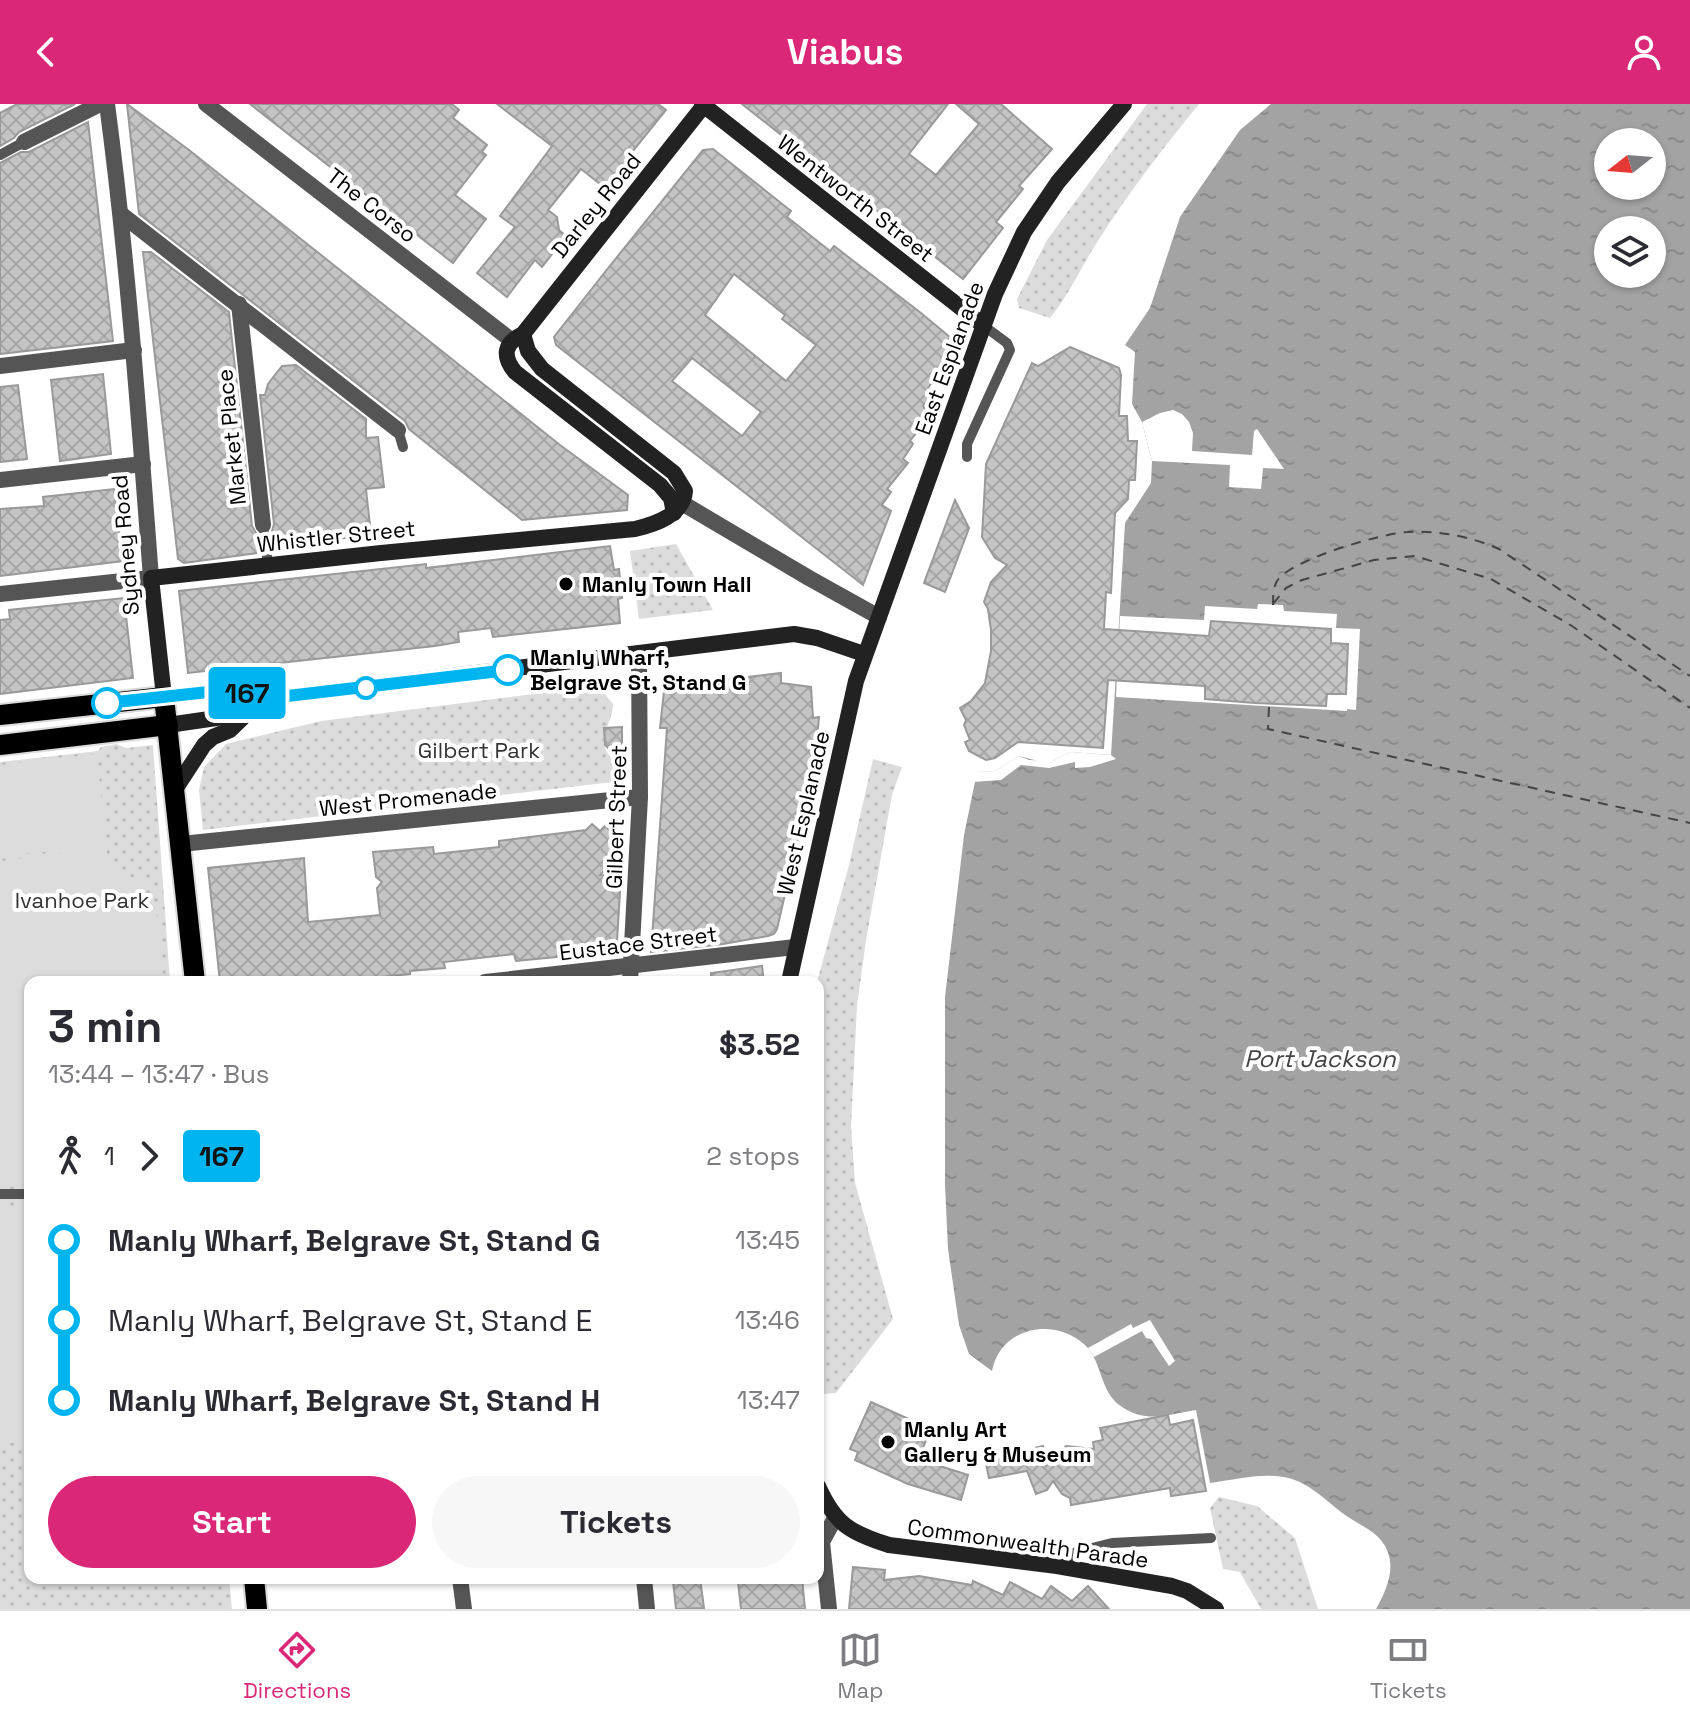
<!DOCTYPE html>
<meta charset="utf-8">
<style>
body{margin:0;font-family:"Space Grotesk",sans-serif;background:#f7f7f7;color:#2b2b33;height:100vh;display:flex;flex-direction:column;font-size:30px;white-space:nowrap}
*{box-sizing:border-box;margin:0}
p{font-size:26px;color:#7c7c81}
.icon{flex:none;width:44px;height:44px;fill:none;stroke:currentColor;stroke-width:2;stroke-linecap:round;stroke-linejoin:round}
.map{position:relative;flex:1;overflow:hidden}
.panel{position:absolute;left:24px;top:872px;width:800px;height:608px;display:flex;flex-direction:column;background:#fff;border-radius:16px;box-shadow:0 2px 6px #0004}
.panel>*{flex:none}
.badge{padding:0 16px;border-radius:6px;font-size:28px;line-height:52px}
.needle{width:52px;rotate:253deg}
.controls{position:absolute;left:1594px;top:24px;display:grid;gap:16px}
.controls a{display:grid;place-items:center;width:72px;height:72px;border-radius:50%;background:#fff;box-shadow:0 2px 6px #0004;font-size:40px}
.map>.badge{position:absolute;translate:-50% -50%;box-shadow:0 0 0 4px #fff}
.legs{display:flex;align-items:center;gap:12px;height:88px;padding:0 24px;font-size:26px}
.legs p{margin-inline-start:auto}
.headline{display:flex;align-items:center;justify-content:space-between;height:136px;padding:0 24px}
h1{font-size:44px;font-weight:700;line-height:60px}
.button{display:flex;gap:16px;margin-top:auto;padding:16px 24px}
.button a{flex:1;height:92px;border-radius:48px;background:#db2777;color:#fff;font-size:32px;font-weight:700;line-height:92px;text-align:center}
.button a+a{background:#f7f7f7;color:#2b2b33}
ul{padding:0 24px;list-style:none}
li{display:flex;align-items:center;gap:28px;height:80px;font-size:30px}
li i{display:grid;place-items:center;width:12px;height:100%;margin:0 10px;background:currentColor}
li i::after{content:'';width:20px;height:20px;margin:-10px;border:6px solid;border-radius:50%;background:#fff}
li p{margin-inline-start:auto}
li:first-child i{background:linear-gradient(#0000 50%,currentColor 0)}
li:last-child i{background:linear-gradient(currentColor 50%,#0000 0)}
header{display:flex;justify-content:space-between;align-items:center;height:104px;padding:0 24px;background:#db2777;color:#fff;font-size:36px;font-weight:700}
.tab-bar{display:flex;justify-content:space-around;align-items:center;height:112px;border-top:2px solid #e1e1e2;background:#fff;font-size:22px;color:#7c7c81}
.tab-bar a{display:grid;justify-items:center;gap:4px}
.tab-bar .selected{color:#db2777}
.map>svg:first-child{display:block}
.grass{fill:url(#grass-dots)}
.garden{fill:#dcdcdc}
.water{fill:url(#water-ripples);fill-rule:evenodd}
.pier{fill:#fff}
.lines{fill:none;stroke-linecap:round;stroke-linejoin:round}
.ferry{stroke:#444;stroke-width:2;stroke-dasharray:10 8;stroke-linecap:butt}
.building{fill:url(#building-cross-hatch);stroke:#999;stroke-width:2;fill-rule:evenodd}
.primary-casing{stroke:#dbdbdb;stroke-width:24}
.lane{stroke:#555;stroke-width:10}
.street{stroke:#555;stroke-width:16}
.secondary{stroke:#222;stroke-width:16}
.primary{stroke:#000;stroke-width:20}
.line-1-casing{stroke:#fff;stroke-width:18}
.line-1{stroke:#00b5ef;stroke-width:12}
.poi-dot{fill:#000;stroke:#fff;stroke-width:3}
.stop-1-dot{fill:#fff;stroke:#00b5ef;stroke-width:4}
.labels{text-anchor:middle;stroke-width:8;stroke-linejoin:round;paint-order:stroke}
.street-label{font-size:22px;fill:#000;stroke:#fff}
.poi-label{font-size:22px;font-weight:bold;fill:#000;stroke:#fff;text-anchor:start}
.stop-label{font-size:22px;font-weight:bold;fill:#000;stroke:#fff;text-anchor:start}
.park-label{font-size:22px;fill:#333;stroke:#fff}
.water-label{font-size:24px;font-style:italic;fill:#444;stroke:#fff}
</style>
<header><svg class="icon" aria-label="back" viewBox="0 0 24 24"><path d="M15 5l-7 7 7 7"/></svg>Viabus<svg class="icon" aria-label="person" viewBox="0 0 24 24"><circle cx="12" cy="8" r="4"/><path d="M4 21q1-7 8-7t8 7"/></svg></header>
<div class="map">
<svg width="1690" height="1505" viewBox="0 0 1690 1505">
<defs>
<pattern id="grass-dots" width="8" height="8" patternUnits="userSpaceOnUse" patternTransform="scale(2)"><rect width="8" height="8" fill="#dcdcdc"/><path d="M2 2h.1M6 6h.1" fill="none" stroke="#bbb" stroke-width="1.8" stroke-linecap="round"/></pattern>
<pattern id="water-ripples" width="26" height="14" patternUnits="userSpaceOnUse" patternTransform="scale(2)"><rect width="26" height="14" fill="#a3a3a3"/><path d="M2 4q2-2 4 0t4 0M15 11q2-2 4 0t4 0" fill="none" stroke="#8b8b8b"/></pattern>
<pattern id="building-cross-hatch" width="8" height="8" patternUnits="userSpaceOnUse" patternTransform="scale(2)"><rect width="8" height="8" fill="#c4c4c4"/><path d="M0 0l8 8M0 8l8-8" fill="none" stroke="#a7a7a7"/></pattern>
</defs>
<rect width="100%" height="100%" fill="#fff"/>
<g class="grass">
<path d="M1147,0H1199C1162,45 1127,91 1096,140C1080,165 1069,191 1050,214L1019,204L1017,195L1047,136Z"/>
<polygon points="676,440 713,506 639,515 630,447"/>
<path d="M598,582L613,600C613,622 592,634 613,656V678L203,726L199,686L204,663L226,640L321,617Z"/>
<polygon points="116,640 126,644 153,641 170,878 30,878 30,1474 229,1474 232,1505 0,1505 0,658 98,647 101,643"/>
<polygon points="873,655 902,663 892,691 866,836 857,902 851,1023 855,1079 893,1215 836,1289 822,1290 818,1258 817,878 849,761"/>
<polygon points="1219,1393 1257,1402 1295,1434 1318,1505 1261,1505 1240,1468 1223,1465 1210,1404"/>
</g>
<g class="garden">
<polygon points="97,650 108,760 142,779 158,814 162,878 30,878 30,1082 24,1084 0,1082 0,757 64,750 44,748 0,751 0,661"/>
<polygon points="30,1102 30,1336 0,1341 0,1106"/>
</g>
<path class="water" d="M1271,0H1690V1505H1376C1389,1482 1400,1454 1377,1432C1366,1422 1352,1417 1341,1408C1323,1394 1306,1376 1283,1373C1260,1369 1233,1376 1210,1379L1196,1306C1169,1310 1148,1320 1122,1303C1099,1288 1103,1258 1085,1241C1054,1212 1000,1223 992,1267L969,1250L959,1221L948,1145L945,1081V893L964,731L977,668L995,667L1019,652L1042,658L1052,657L1071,648L1111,651L1125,419L1151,379L1152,357L1142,318L1132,300L1135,248L1125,241L1150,204L1180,113L1240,26ZM1608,38H1652V82H1608ZM1608,126H1652V170H1608Z"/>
<g class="pier">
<polygon points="1173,306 1182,310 1189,318 1193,329 1192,347 1252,351 1254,327 1257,325 1284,365 1263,364 1261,385 1229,383 1230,361 1152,357 1142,318 1160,309"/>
<polygon points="1258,500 1283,501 1284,507 1337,510 1336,524 1360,525 1356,606 1347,605 1347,607 1116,593 1120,512 1204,516 1205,502 1257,505"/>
<polygon points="1071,648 1111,651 1116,655 1090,663 1075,664 1075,658 1049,664 1021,661 1001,676 973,678 973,668 995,667 1019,652 1029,656 1052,657"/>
<polygon points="1150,1216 1175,1257 1169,1262 1151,1235 1146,1234 1142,1227 1094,1253 1088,1244 1131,1220 1133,1224"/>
</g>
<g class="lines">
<g class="ferry">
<polyline points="1273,500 1286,484 1302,476 1374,456 1415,452 1491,475 1572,522 1690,604"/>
<path d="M1273,501C1273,493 1273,484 1277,477C1290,456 1382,429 1408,428C1438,426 1472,433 1499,445L1690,572"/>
<polyline points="1269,603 1268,625 1690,719"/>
</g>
</g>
<g class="building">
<polygon points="17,0 75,0 19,28 14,34 0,42 0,9"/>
<polygon points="127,0 189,46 560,341 628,391 627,406 522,416 409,325 405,317 139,110"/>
<polygon points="250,0 452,0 459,6 453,14 487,41 482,48 486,51 455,91 486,115 453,159"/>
<polygon points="497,0 658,0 666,6 604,83 581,65 548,106 557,113 559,126 566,132 542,163 535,156 507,193 477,169 515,123 500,112 552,42"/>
<polygon points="742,0 948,0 909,50 936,71 979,20 956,0 1001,0 1052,45 1019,82 1023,85 996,118 1003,124 963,175"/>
<polygon points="88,18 113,237 0,250 0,59 21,48 29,48"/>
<path d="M713,45L791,107L787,113L830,147L834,142L921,209L951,234L946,238L956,246L937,268L939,269L928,284L934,288L923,302L926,306L916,319L921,323L910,337L913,340L903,355L908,359L887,385L891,388L882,401L891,407L863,481L556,241L554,233L605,168L703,46ZM734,170L785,211L782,215L816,241L786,277L705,211ZM692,254L761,308L742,332L672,277Z"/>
<polygon points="143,148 151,148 229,208 252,422 256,429 258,449 184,459 178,455"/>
<polygon points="1070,243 1119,264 1121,271 1119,312 1127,312 1128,337 1137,337 1135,376 1129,376 1128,395 1115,409 1111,489 1106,488 1104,525 1209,532 1211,517 1331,525 1331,539 1348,540 1346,590 1327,590 1326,602 1255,599 1205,595 1205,582 1108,576 1103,644 1018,638 995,654 986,656 969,647 965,638 970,636 964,621 966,616 960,604 971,597 985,579 991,547 991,526 988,505 984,498 991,478 1007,461 995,454 982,433 986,360 1032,259 1038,262"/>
<polygon points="296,261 366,315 366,334 378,333 384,383 366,385 371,431 274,442 272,427 274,420 260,291 265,291 268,280 282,262"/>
<polygon points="103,270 111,350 60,357 51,276"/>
<polygon points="18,281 27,355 0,358 0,283"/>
<polygon points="114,385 120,436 126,436 127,452 123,453 123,457 0,472 0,405 44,402 43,393"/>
<polygon points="955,396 969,424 945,488 924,479"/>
<polygon points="610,442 614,466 619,465 622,494 618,495 620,519 493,533 491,524 458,528 459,538 435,542 188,569 179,487 426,460 426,464"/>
<polygon points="124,494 133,574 0,590 0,516 10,515 9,506"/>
<polygon points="781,569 781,579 811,583 813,614 819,613 816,645 808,690 777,825 774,830 768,832 723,840 651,848 667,624 660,624 664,587 671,582"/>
<polygon points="622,623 622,657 605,641 604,624"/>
<polygon points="592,720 600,727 605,722 619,735 613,740 622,748 600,771 621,772 617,837 608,848 516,857 514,850 444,858 445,864 410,867 410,870 332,878 220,878 208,764 304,754 308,818 380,811 377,784 382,778 376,773 373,748 433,743 434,750 499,743 499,737 586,726"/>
<polygon points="762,862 764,878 711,878 711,869"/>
<polygon points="871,1298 931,1325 918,1355 968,1371 961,1396 908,1380 855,1356 858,1348 850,1345"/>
<polygon points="1168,1311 1170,1321 1193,1316 1206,1387 1171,1392 1170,1384 1071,1401 1070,1394 1062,1390 1053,1377 1047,1386 1036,1390 1027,1367 989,1374 985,1355 1043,1342 1046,1362 1066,1342 1094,1345 1093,1338 1103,1336 1100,1324"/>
<polygon points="853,1463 885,1466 884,1476 919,1472 972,1481 973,1477 1003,1491 1010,1478 1042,1495 1051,1482 1072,1497 1088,1482 1109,1505 849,1505"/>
<polygon points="700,1474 704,1504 676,1505 673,1477"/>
<polygon points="776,1474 802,1474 805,1505 741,1505 738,1478"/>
</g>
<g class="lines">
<g class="primary-casing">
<g id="primary">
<polyline points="0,611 164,593 195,878"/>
<polyline points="0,641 168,621"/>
<polyline points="254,1474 257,1505"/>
</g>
</g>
<g class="lane">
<polyline points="0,51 24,38"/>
<polyline points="398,326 403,343"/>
<polyline points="967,353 967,340 1010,246 1007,239 984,222"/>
<polyline points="263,421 268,461"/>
<polyline points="0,1090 30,1090"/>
<polyline points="1057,1462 1076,1448 1112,1439 1211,1434"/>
</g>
<g class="street">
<polyline points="206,0 511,236"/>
<polyline points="24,38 100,0"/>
<polyline points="121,110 398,326"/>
<polyline points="239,200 263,421"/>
<polyline points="0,262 134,246"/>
<polyline points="0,376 143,360"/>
<polyline points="682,399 809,474 879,513"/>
<path d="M0,490L151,474C139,315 128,158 107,0"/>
<polyline points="181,740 640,693"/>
<polyline points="485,878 795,843"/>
<polyline points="630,878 640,693 639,549"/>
<polyline points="460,1474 464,1505"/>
<polyline points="644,1474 647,1505"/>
<polyline points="829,1505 822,1438 835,1414"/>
</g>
<g class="secondary">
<polyline points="702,0 984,222"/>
<path d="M523,230L528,247L542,265L674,369L685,387C683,411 656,420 635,425L381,449L151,474L164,593L236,585L262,595L794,530L817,534L864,550"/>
<path d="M674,409L671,394L660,381L515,268C502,252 504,239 523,230L705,0"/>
<polyline points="168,621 244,610"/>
<polyline points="176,684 204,641 213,633 230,626 262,595"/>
<polyline points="789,878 856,577 995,190 1024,128 1058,78 1124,0"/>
<path d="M818,1382C835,1420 850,1429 889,1441L1057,1462L1172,1482L1187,1487L1216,1505"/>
</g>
<use href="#primary" class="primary"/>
</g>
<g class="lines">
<g class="line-1-casing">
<polyline id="line-1" points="107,599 236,585 262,595 508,566"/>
</g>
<use href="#line-1" class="line-1"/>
</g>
<g class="poi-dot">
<circle cx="566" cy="480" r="8"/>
<circle cx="888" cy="1338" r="8"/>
</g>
<g class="stop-1-dot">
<circle cx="508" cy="566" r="14"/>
<circle cx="366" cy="584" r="10"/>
<circle cx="107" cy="599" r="14"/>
</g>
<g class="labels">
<g class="street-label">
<text transform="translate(856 94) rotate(38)" y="8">Wentworth Street</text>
<text transform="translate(372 101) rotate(38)" y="8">The Corso</text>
<text transform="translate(596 101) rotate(-51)" y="8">Darley Road</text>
<text transform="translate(949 254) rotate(-70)" y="8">East Esplanade</text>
<text transform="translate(231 333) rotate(-96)" y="8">Market Place</text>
<text transform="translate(336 432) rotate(-6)" y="8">Whistler Street</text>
<text transform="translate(125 441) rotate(-95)" y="8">Sydney Road</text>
<text transform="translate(408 695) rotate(-6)" y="8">West Promenade</text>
<text transform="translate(803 709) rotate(-77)" y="8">West Esplanade</text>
<text transform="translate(616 713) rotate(-88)" y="8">Gilbert Street</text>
<text transform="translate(638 839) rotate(-7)" y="8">Eustace Street</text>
<text transform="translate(1028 1439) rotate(8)" y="8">Commonwealth Parade</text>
</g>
<g class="poi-label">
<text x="582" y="488">Manly Town Hall</text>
<text x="904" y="1333">Manly Art<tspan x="904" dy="25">Gallery &amp; Museum</tspan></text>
</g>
<g class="stop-label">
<text x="530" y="561">Manly Wharf,<tspan x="530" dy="25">Belgrave St, Stand G</tspan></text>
</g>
<g class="park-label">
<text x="479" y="654">Gilbert Park</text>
<text x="82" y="804">Ivanhoe Park</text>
</g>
<g class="water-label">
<text x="1320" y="963">Port Jackson</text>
</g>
</g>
</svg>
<div class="controls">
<a><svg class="needle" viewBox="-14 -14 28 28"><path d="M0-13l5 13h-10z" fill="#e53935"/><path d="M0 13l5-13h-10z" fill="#7c7c81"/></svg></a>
<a><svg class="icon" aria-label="layers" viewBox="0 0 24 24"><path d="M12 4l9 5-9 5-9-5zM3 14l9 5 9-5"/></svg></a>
</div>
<b class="badge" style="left:247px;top:589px;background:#00b5ef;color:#111">167</b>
<section class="panel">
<div class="headline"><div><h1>3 min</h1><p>13:44 – 13:47 · Bus</p></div><b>$3.52</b></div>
<div class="legs"><svg class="icon" aria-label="walk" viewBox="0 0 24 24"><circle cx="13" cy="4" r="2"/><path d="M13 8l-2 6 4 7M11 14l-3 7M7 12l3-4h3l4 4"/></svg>1<svg class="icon" aria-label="forward" viewBox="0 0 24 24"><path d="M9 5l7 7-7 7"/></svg><b class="badge" style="background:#00b5ef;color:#111">167</b><p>2 stops</p></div>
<ul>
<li><i style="color:#00b5ef"></i><b>Manly Wharf, Belgrave St, Stand G</b><p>13:45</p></li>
<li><i style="color:#00b5ef"></i><span>Manly Wharf, Belgrave St, Stand E</span><p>13:46</p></li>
<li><i style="color:#00b5ef"></i><b>Manly Wharf, Belgrave St, Stand H</b><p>13:47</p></li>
</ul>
<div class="button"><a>Start</a><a>Tickets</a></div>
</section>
</div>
<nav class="tab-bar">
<a class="selected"><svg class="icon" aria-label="directions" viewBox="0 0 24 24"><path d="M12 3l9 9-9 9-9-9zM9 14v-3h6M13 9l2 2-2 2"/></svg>Directions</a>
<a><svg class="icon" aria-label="map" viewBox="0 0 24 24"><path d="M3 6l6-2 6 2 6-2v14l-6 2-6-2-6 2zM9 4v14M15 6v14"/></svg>Map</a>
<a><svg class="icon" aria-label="tickets" viewBox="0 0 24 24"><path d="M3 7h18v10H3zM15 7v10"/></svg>Tickets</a>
</nav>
